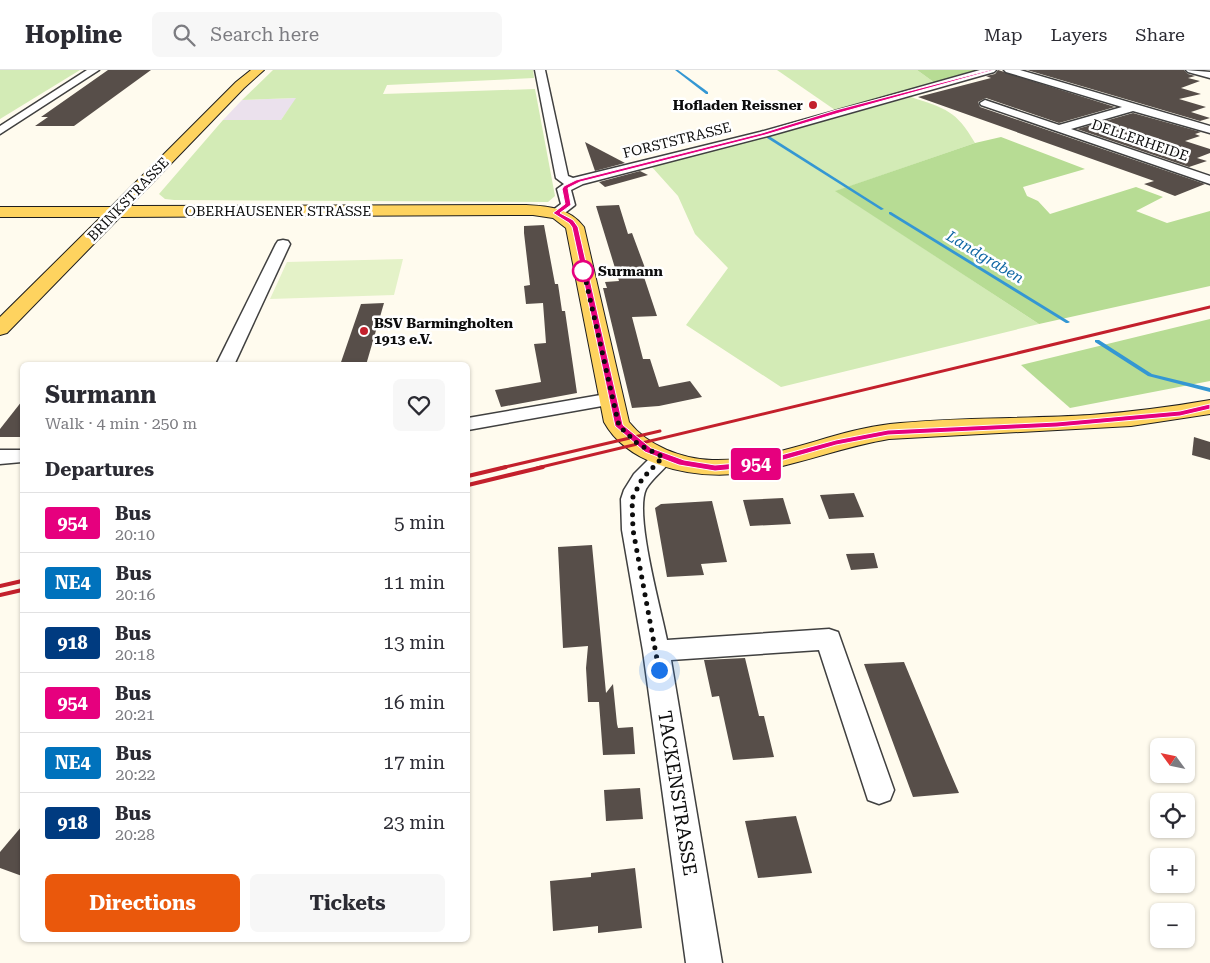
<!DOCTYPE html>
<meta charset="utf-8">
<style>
body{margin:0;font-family:"Roboto Serif",serif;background:#f7f7f7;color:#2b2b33;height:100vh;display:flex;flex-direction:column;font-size:19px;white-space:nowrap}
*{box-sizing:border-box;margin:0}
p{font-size:16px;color:#7c7c81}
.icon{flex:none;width:28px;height:28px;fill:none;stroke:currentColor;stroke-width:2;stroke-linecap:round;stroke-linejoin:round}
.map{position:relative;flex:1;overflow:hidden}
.details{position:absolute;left:20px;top:292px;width:450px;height:580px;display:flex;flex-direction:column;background:#fff;border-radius:8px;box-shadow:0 1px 4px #0004}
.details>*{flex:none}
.badge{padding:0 10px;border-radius:4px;font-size:18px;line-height:32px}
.needle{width:32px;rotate:303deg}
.tools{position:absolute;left:1150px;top:668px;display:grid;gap:10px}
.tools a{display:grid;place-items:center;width:45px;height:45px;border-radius:8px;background:#fff;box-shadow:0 1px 4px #0004;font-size:25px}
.you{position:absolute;width:25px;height:25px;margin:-12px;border:4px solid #fff;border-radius:50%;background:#1a73e8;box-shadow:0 0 0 8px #1a73e833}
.map>.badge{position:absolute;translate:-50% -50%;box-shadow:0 0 0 2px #fff}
h2{padding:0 25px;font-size:19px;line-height:45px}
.round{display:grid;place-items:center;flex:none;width:52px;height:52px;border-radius:8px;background:#f7f7f7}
.headline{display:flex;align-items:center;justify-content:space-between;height:85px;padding:0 25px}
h1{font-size:24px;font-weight:700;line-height:38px}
.button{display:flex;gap:10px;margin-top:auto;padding:10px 25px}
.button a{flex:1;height:58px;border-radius:8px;background:#ea580c;color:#fff;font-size:20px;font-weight:700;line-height:58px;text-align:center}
.button a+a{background:#f7f7f7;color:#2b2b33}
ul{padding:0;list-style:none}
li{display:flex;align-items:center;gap:15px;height:60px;padding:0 25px;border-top:1px solid #e1e1e2}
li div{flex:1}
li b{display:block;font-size:19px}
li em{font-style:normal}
li .badge{min-width:55px;font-weight:700;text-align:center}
header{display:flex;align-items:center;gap:30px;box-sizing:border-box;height:70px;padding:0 25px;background:#fff;border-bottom:1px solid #e1e1e2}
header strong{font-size:24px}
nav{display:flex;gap:28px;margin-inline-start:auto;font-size:18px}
.search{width:350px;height:45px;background:#f7f7f7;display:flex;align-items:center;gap:12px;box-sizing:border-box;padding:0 18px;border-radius:8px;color:#7c7c81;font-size:19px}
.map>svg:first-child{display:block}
.industrial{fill:#ebe1ed}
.green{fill:#d3ebb6}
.forest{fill:#b7dc94}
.pitch{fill:#e4f2c8}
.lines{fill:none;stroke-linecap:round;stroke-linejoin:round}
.stream{fill:#3497d3;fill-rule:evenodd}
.building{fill:#574e49}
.minor-casing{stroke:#404040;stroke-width:3}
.major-casing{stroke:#1e1e1e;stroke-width:2}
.minor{fill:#fff;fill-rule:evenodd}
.major{fill:#fed35f;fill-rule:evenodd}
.rail-far1{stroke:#c3202c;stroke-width:3}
.rail{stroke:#c3202c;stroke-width:4}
.line{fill:#e6007e;stroke:#fff}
.walk{stroke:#0d0d0d;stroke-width:5;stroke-dasharray:0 9}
.poi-dot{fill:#c3202c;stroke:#fff;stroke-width:2}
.stop-dot{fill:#fff;stroke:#e6007e;stroke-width:2.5}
.labels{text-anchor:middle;stroke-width:5;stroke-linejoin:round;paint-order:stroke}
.far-poi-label{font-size:14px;font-weight:bold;fill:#0d0d0d;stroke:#fff;text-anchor:end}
.far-street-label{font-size:14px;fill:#0d0d0d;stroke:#fff}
.far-stop-label{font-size:14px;font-weight:bold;fill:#0d0d0d;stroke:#fff;text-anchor:start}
.far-water-label{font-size:15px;font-style:italic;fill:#1168a4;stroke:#fff}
.near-street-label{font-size:19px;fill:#0d0d0d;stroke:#fff}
</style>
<header>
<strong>Hopline</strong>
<div class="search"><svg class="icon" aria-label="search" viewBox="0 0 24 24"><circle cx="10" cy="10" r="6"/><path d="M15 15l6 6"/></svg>Search here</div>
<nav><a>Map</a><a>Layers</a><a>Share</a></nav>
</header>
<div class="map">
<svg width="1210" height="893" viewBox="0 0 1210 893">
<rect width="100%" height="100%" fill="#fffbee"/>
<polygon class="industrial" points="297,28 281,50 223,50 242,30"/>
<g class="green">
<polygon points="0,0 80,0 0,49"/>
<polygon points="273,0 533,0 534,8 387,15 383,24 535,19 555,126 548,132 174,130 165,129 159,124 223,50 281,50 296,28 242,30"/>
<polygon points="777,0 917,0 935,13 835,40"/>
<path d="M911,27C946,39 956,40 975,73L836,121L1039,254L781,317L686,255L728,198L695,164L678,126L651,96L767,65L771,66Z"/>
</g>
<g class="forest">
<polygon points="917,0 982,0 935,13"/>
<polygon points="1001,67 1085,99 1023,117 1027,126 1038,131 1050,144 1136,117 1163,127 1136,141 1167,153 1210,141 1210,216 1039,254 835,121 975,73"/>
<polygon points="1210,249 1210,311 1070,338 1021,295"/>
</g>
<polygon class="pitch" points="403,189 394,225 270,229 287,192"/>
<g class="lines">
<g class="stream">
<polygon points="675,0 678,0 708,22 708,24 706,24"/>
<polygon points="767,66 769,66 884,139 881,140 767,68"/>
<polygon points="889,142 891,142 1070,252 1068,253 1066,253 889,144"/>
<polygon points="1095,270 1099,270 1152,304 1210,318 1210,322 1148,306 1095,272"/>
</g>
</g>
<g class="building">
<polygon points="108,0 151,0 74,56 35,56 48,47 41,47"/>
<polygon points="998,0 1115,37 1059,53 986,28 978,32 980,37 1205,114 1175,126 1144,114 1154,111 918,27 991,8 986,6 995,4"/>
<polygon points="1027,0 1184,0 1188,4 1195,6 1188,8 1200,11 1181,18 1201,24 1179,29 1206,37 1191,42 1210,48 1200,51"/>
<polygon points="1133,43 1201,62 1195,64 1200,66 1185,71 1210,79 1210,83 1197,88 1207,91 1189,97 1077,59"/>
<polygon points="585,72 625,93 595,101"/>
<polygon points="640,101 648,105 605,117 599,112"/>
<polygon points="619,135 628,164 632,163 645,198 641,198 657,246 632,247 643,289 650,289 659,317 690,311 702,327 659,336 632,338 603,218 607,218 605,212 619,211 596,136"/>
<polygon points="544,155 555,214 558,214 562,241 565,241 577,323 501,337 495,320 541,312 534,274 546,273 543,233 526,234 524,216 530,215 524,163 524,156"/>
<polygon points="384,233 366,295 340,295 361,234"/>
<polygon points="22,331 22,367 0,367 0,359"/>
<polygon points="1194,367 1210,372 1210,390 1192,385"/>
<polygon points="854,423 864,447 829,449 820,425"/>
<polygon points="783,428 791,454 750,456 743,430"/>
<polygon points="712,431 727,492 701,494 704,505 667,507 655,438 661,434"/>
<polygon points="592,475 606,623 613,614 617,654 618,658 633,657 635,684 603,685 599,632 588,632 586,598 588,576 563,578 558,477"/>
<polygon points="874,483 878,498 851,500 846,484"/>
<polygon points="745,588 759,646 764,646 774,687 733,690 719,626 712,627 704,590"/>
<polygon points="904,592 946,693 959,723 913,727 864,594"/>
<polygon points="640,718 643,749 606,751 604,720"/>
<polygon points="796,746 812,803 758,808 745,751"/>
<polygon points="22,756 22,806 0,798 0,782"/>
<polygon points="635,798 642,858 598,863 598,856 553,861 550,811 591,807 591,803"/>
</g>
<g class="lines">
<g class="minor-casing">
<g id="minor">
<polygon points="87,0 99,0 0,64 0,56"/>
<polygon points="535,0 545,0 568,106 573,108 760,62 980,0 996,0 994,2 768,66 583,114 571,120 575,135 561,146 556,147 549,143 561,134 557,119 564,114 556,108"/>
<polygon points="1004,0 1020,0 1210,56 1210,63 1133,41 1071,59 1210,106 1210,114 981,35 980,33 985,30 1059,55 1122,37 1006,2"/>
<polygon points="1186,0 1210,2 1210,8 1188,2"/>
<polygon points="283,170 288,171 290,174 234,295 216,295 276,174 278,171"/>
<polygon points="612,323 619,325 622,329 619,333 468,360 468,348"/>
<polygon points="0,380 22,380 22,392 0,394"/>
<path d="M663,380L670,382L673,387C666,399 653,407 646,419C634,444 661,539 667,570L829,559L838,562L894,720L890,730L879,734L868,730L819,580L671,590L722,893H686L643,581L622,460L621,429L624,420L634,404L656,382Z"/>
</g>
</g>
<g class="major-casing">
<path id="major" d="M251,0H264L244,18L130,136L526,135C548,136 570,138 584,157L629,352C648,376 682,389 712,390C773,392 830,361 890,354C956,347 1023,349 1090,345C1130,342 1170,337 1210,330V344L1131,356L889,369C807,383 741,424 657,394C635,386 615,372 604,352L566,158L553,148L533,145L120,147L7,263L0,265V247L101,147H0V137H111L236,12Z"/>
</g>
<use href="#minor" class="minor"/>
<use href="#major" class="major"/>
<g class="rail-far1">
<polyline points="501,398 660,361"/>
<polyline points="537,398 1210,237"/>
</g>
<g class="rail">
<polyline points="468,406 506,397"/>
<polyline points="468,415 543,397"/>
<polyline points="0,516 22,511"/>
<polyline points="0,525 22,520"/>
</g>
</g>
<polygon class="line" points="990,0 994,0 839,43 765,65 580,112 568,118 571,135 560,143 573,150 578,157 623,355 651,378 684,390 715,395 759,391 836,370 888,360 1057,352 1180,341 1210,334 1210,339 1180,346 1057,357 888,365 836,375 759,397 715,401 679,395 645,382 615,356 572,157 569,153 553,143 565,134 562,119 564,116 576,110 762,63 836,40"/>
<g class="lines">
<polyline class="walk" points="583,201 583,198 619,356 638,374 663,387 642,409 632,429 633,460 659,600"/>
</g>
<g class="poi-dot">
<circle cx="813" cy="35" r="5"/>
<circle cx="364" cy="261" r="5"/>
</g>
<circle class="stop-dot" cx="583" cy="201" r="10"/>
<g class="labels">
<g class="far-poi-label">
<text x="803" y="40">Hofladen Reissner</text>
<text x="374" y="258" text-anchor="start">BSV Barmingholten<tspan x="374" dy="16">1913 e.V.</tspan></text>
</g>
<g class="far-street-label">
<text transform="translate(677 70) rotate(-14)" y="5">FORSTSTRASSE</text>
<text transform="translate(1140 70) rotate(19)" y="5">DELLERHEIDE</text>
<text transform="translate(128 129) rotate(-46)" y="5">BRINKSTRASSE</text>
<text x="278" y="146">OBERHAUSENER STRASSE</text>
</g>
<g class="far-stop-label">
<text x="598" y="206">Surmann</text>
</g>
<g class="far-water-label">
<text transform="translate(985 187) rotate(31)" y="5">Landgraben</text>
</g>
<g class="near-street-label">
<text transform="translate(678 723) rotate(81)" y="7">TACKENSTRASSE</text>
</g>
</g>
</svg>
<div class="tools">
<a><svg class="needle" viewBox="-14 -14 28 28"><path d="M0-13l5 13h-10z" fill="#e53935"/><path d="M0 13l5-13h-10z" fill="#7c7c81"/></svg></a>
<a><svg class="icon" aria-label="locate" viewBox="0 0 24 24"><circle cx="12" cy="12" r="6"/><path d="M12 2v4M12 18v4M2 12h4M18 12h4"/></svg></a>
<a>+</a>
<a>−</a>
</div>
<div class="you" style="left:659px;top:600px"></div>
<b class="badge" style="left:756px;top:394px;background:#e6007e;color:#fff">954</b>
<section class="details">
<div class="headline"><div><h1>Surmann</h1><p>Walk · 4 min · 250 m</p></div><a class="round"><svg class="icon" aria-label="heart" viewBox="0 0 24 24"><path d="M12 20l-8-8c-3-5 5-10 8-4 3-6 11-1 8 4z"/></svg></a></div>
<h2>Departures</h2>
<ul>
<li><span class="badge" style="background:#e6007e;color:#fff">954</span><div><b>Bus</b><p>20:10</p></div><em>5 min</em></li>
<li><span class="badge" style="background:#0072bc;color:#fff">NE4</span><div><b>Bus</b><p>20:16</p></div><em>11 min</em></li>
<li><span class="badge" style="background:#003b80;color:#fff">918</span><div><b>Bus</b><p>20:18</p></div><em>13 min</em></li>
<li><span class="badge" style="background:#e6007e;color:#fff">954</span><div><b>Bus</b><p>20:21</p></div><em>16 min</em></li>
<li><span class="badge" style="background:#0072bc;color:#fff">NE4</span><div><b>Bus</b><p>20:22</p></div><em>17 min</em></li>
<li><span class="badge" style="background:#003b80;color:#fff">918</span><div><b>Bus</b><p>20:28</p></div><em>23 min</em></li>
</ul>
<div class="button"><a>Directions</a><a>Tickets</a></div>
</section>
</div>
